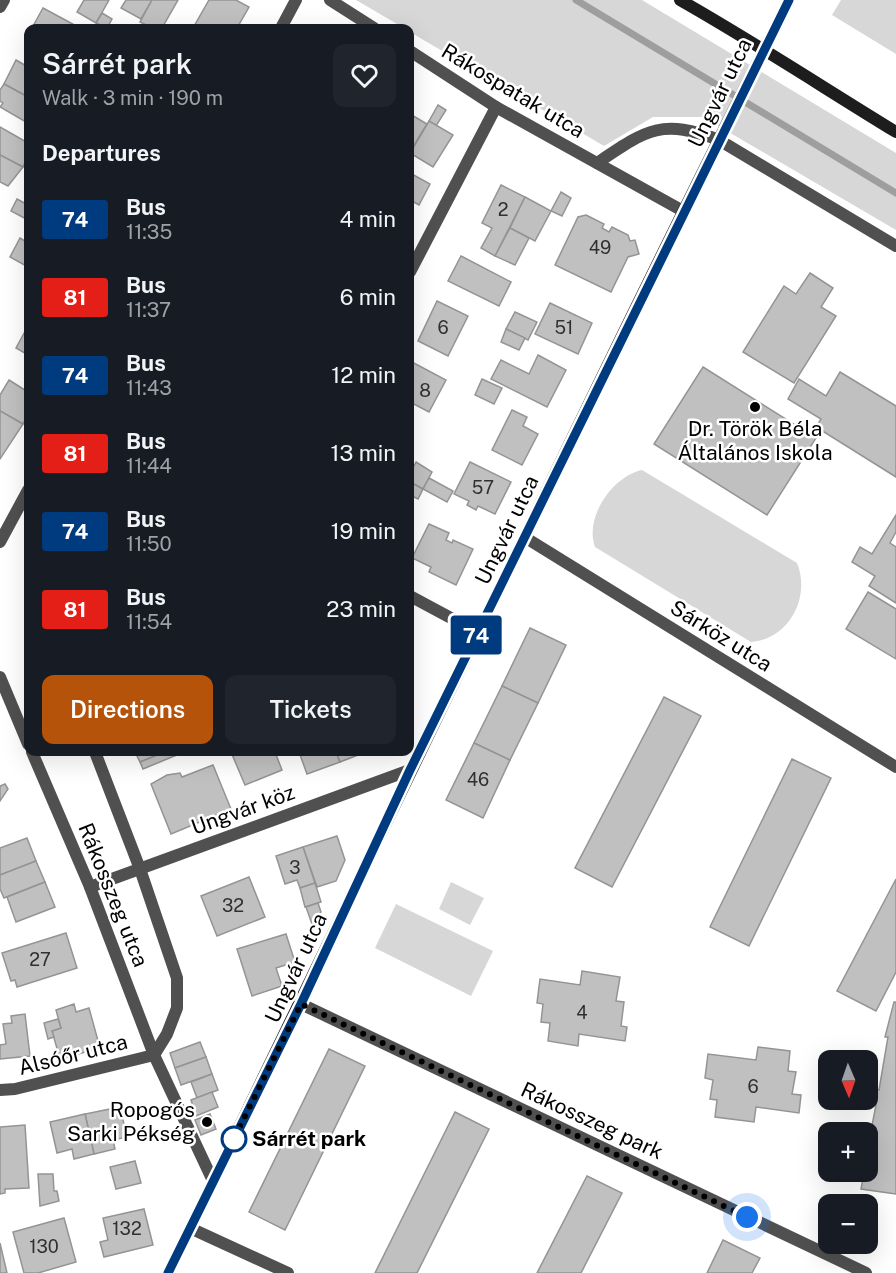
<!DOCTYPE html>
<meta charset="utf-8">
<style>
body{margin:0;font-family:"Public Sans",sans-serif;background:#20242c;color:#f1f3f6;height:100vh;display:flex;flex-direction:column;font-size:22px;white-space:nowrap}
*{box-sizing:border-box;margin:0}
p{font-size:20px;color:#9ea1a6}
.icon{flex:none;width:33px;height:33px;fill:none;stroke:currentColor;stroke-width:2;stroke-linecap:round;stroke-linejoin:round}
.map{position:relative;flex:1;overflow:hidden}
.details{position:absolute;left:24px;top:24px;width:390px;height:732px;display:flex;flex-direction:column;background:#171b24;border-radius:12px;box-shadow:0 6px 24px #0002}
.details>*{flex:none}
.badge{padding:0 12px;border-radius:4px;font-size:21px;line-height:39px}
.needle{width:39px;rotate:178deg}
.fabs{position:absolute;left:818px;top:1050px;display:grid;gap:12px}
.fabs a{display:grid;place-items:center;width:60px;height:60px;border-radius:12px;background:#171b24;box-shadow:0 6px 24px #0002;font-size:30px}
.you{position:absolute;width:30px;height:30px;margin:-15px;border:4px solid #fff;border-radius:50%;background:#1a73e8;box-shadow:0 0 0 9px #1a73e833}
.map>.badge{position:absolute;translate:-50% -50%;box-shadow:0 0 0 3px #fff}
h2{padding:0 18px;font-size:22px;line-height:54px}
.round{display:grid;place-items:center;flex:none;width:63px;height:63px;border-radius:12px;background:#20242c}
.overview{display:flex;align-items:center;justify-content:space-between;height:102px;padding:0 18px}
h1{font-size:28px;font-weight:600;line-height:45px}
.action{display:flex;gap:12px;margin-top:auto;padding:12px 18px}
.action a{flex:1;height:69px;border-radius:12px;background:#b45309;color:#fff;font-size:24px;font-weight:600;line-height:69px;text-align:center}
.action a+a{background:#20242c;color:#f1f3f6}
ul{padding:0;list-style:none}
li{display:flex;align-items:center;gap:18px;height:78px;padding:0 18px}
li div{flex:1}
li b{display:block;font-size:22px}
li em{font-style:normal}
li .badge{min-width:66px;font-weight:700;text-align:center}
.map>svg:first-child{display:block}
.green{fill:#d7d7d7}
.lines{fill:none;stroke-linecap:round;stroke-linejoin:round}
.stream{stroke:#9e9e9e;stroke-width:7}
.building{fill:#c0c0c0;stroke:#949494;stroke-width:1.5}
.lane{stroke:#505050;stroke-width:12}
.street{stroke:#505050;stroke-width:12}
.secondary{stroke:#1d1d1d;stroke-width:12}
.line-casing{stroke:#fff;stroke-width:14}
.line{stroke:#003b80;stroke-width:9}
.walk{stroke:#000;stroke-width:6;stroke-dasharray:0 10.8}
.poi-dot{fill:#000;stroke:#fff;stroke-width:2}
.stop-dot{fill:#fff;stroke:#003b80;stroke-width:3}
.labels{text-anchor:middle;stroke-width:5;stroke-linejoin:round;paint-order:stroke}
.number-label{font-size:18px;fill:#303030}
.street-label{font-size:21px;fill:#000;stroke:#fff}
.poi-label{font-size:21px;fill:#000;stroke:#fff}
.stop-label{font-size:21px;font-weight:bold;fill:#000;stroke:#fff;text-anchor:start}
</style>
<div class="map">
<svg width="896" height="1273" viewBox="0 0 896 1273">
<rect width="100%" height="100%" fill="#fff"/>
<g class="green">
<polygon points="356,0 642,0 896,153 896,230 703,117 653,117 604,146 410,32 410,28 404,28"/>
<polygon points="841,0 896,0 896,54 832,15"/>
<path d="M642,470L797,563C811,597 789,639 751,642L595,547C584,517 613,476 642,470Z"/>
<polygon points="451,882 484,898 470,925 439,909"/>
<polygon points="396,904 493,951 471,996 375,948"/>
</g>
<g class="lines">
<polyline class="stream" points="576,0 896,193"/>
</g>
<g class="building">
<polygon points="84,0 109,0 96,23 77,12"/>
<polygon points="126,0 152,0 141,19 121,8"/>
<polygon points="152,0 178,0 162,28 152,28 140,22"/>
<polygon points="209,0 236,0 249,7 237,28 193,28"/>
<polygon points="43,8 80,28 32,28"/>
<polygon points="102,13 112,19 107,28 96,23"/>
<polygon points="16,60 28,67 28,97 4,84"/>
<polygon points="4,84 28,97 26,122 0,107 3,103 0,101 0,90"/>
<polygon points="438,105 446,110 436,126 429,121"/>
<polygon points="410,114 427,124 410,152"/>
<polygon points="429,121 453,135 433,167 410,153"/>
<polygon points="0,127 28,143 28,156 23,167 0,155"/>
<polygon points="0,155 23,167 8,186 0,182"/>
<polygon points="410,173 430,184 419,205 410,200"/>
<polygon points="501,185 525,197 495,256 481,248 492,228 482,223"/>
<polygon points="561,192 571,198 562,216 551,211"/>
<polygon points="525,197 551,211 535,241 510,228"/>
<polygon points="17,199 28,205 28,220 11,211"/>
<polygon points="586,215 604,224 602,228 609,232 612,227 628,235 630,241 635,240 639,254 628,257 611,292 555,265 578,217"/>
<polygon points="510,228 529,238 515,265 495,256"/>
<polygon points="20,238 28,243 28,267 10,257"/>
<polygon points="461,256 511,282 499,306 448,281"/>
<polygon points="810,273 833,288 821,307 836,316 794,383 743,352 784,286 796,294"/>
<polygon points="437,301 468,316 448,356 418,341"/>
<polygon points="550,303 592,323 578,354 535,334"/>
<polygon points="515,312 537,322 528,340 506,329"/>
<polygon points="28,326 28,355 16,348"/>
<polygon points="506,329 525,338 519,350 501,342"/>
<polygon points="538,355 566,370 547,407 491,379 501,360 529,374"/>
<polygon points="410,361 446,380 429,412 410,402"/>
<polygon points="703,367 816,438 767,515 654,444"/>
<polygon points="840,372 896,406 896,477 816,427 821,419 788,399 799,379 826,396"/>
<polygon points="482,379 502,388 494,404 475,395"/>
<polygon points="9,380 28,392 28,414 23,424 0,411 0,395"/>
<polygon points="512,410 527,417 523,426 538,434 522,465 492,450"/>
<polygon points="0,411 23,424 0,459"/>
<polygon points="416,462 432,472 423,489 410,482 410,474"/>
<polygon points="470,462 511,482 495,514 478,506 476,510 467,505 469,501 454,494"/>
<polygon points="429,478 453,491 447,502 423,489"/>
<polygon points="410,482 423,489 418,499 410,495"/>
<polygon points="896,515 896,532 890,543 896,547 896,603 869,586 875,576 852,562 860,547 872,554"/>
<polygon points="429,524 449,533 446,540 452,543 453,540 473,549 456,585 429,572 431,567 412,558"/>
<polygon points="868,592 896,609 896,659 846,629"/>
<polygon points="530,628 566,645 538,703 502,686"/>
<polygon points="502,686 538,703 510,760 474,743"/>
<polygon points="664,697 701,716 612,887 575,868"/>
<polygon points="474,743 510,760 483,818 446,800"/>
<polygon points="135,752 165,752 140,762"/>
<polygon points="165,752 184,752 143,769 140,762"/>
<polygon points="231,752 275,752 282,770 245,785"/>
<polygon points="299,752 336,752 340,762 307,774"/>
<polygon points="336,752 366,752 340,762"/>
<polygon points="792,759 831,778 749,946 710,927"/>
<polygon points="213,765 231,809 171,834 151,784 167,775 180,773 182,777"/>
<polygon points="5,784 8,789 0,801 0,786"/>
<polygon points="337,836 345,860 336,881 317,887 303,847"/>
<polygon points="27,838 36,861 0,875 0,848"/>
<polygon points="303,847 315,883 300,888 297,880 285,884 276,856"/>
<polygon points="36,861 45,882 4,898 0,889 0,875"/>
<polygon points="249,877 265,917 217,936 201,896"/>
<polygon points="896,879 896,972 876,1011 837,991"/>
<polygon points="45,882 55,907 16,922 7,897"/>
<polygon points="315,883 321,902 305,907 300,888"/>
<polygon points="318,903 321,912 313,927 306,907"/>
<polygon points="66,933 77,968 17,987 15,980 11,981 2,953"/>
<polygon points="286,934 295,962 276,968 282,986 252,996 237,949"/>
<polygon points="582,971 620,977 616,1001 624,1002 621,1026 627,1027 625,1041 579,1034 578,1046 548,1041 550,1023 541,1022 543,1004 537,1003 540,979 580,985"/>
<polygon points="894,1002 896,1002 896,1194 861,1189 864,1172 867,1172 867,1151 877,1100 874,1099 876,1089 879,1090 888,1037 885,1037"/>
<polygon points="74,1004 76,1012 89,1008 100,1048 60,1059 52,1031 61,1028 56,1010"/>
<polygon points="25,1014 30,1056 0,1059 0,1045 6,1044 3,1024 12,1023 11,1016"/>
<polygon points="58,1019 61,1028 52,1031 54,1037 48,1039 44,1023"/>
<polygon points="200,1042 206,1057 175,1068 170,1053"/>
<polygon points="758,1047 790,1051 788,1071 796,1072 792,1094 801,1095 799,1113 756,1107 754,1122 715,1117 717,1100 710,1099 713,1080 705,1078 708,1054 756,1060"/>
<polygon points="329,1049 365,1066 285,1230 249,1212"/>
<polygon points="206,1057 212,1074 181,1085 175,1068"/>
<polygon points="212,1074 218,1090 197,1098 191,1082"/>
<polygon points="212,1092 218,1107 196,1116 191,1100"/>
<polygon points="120,1107 127,1137 113,1140 115,1149 94,1154 85,1114"/>
<polygon points="455,1112 489,1129 417,1273 375,1273"/>
<polygon points="85,1114 94,1154 74,1159 72,1149 57,1153 50,1122"/>
<polygon points="210,1114 216,1129 201,1135 195,1120"/>
<polygon points="25,1125 29,1188 5,1189 5,1193 0,1194 0,1127"/>
<polygon points="135,1161 141,1183 116,1189 110,1167"/>
<polygon points="38,1174 53,1174 54,1191 57,1191 59,1201 40,1206"/>
<polygon points="587,1176 622,1193 581,1273 537,1273"/>
<polygon points="144,1209 153,1245 104,1257 100,1242 108,1240 103,1218"/>
<polygon points="64,1218 76,1262 38,1273 24,1273 13,1232"/>
<polygon points="723,1240 760,1258 752,1273 707,1273"/>
<polygon points="0,1243 7,1273 0,1273"/>
</g>
<g class="lines">
<g class="lane">
<polyline points="95,752 140,869 177,978 177,1008 167,1034 154,1055"/>
<polyline points="190,1228 288,1273"/>
</g>
<g class="street">
<polyline points="330,0 374,28"/>
<polyline points="0,7 4,0"/>
<polyline points="281,28 296,0"/>
<polyline points="410,51 496,107 683,211"/>
<path d="M597,163C646,130 661,118 719,140L896,246"/>
<polyline points="410,272 496,107"/>
<polyline points="526,538 896,767"/>
<polyline points="0,542 28,490"/>
<polyline points="410,596 477,632"/>
<polyline points="0,677 28,744"/>
<polyline points="32,752 90,887 154,1055 213,1181"/>
<polyline points="90,887 410,770"/>
<polyline points="301,1004 866,1273"/>
<polyline points="0,1090 15,1089 154,1055"/>
</g>
<g class="secondary">
<path d="M680,0C754,42 824,88 896,132"/>
<path d="M168,1273C376,849 576,421 789,0"/>
</g>
</g>
<g class="lines">
<g class="line-casing">
<polyline id="line" points="168,1273 301,1004 410,770 789,0"/>
</g>
<use href="#line" class="line"/>
<polyline class="walk" points="234,1139 232,1142 301,1004 747,1217"/>
</g>
<g class="poi-dot">
<circle cx="755" cy="407" r="6"/>
<circle cx="207" cy="1122" r="6"/>
</g>
<circle class="stop-dot" cx="234" cy="1139" r="12"/>
<g class="labels">
<g class="number-label">
<text x="503" y="216">2</text>
<text x="600" y="254">49</text>
<text x="443" y="334">6</text>
<text x="564" y="334">51</text>
<text x="425" y="397">8</text>
<text x="483" y="494">57</text>
<text x="478" y="786">46</text>
<text x="295" y="874">3</text>
<text x="233" y="912">32</text>
<text x="40" y="966">27</text>
<text x="582" y="1019">4</text>
<text x="753" y="1093">6</text>
<text x="127" y="1235">132</text>
<text x="44" y="1253">130</text>
</g>
<g class="street-label">
<text transform="translate(513 91) rotate(31)" y="7">Rákospatak utca</text>
<text transform="translate(720 93) rotate(-64)" y="7">Ungvár utca</text>
<text transform="translate(507 530) rotate(-64)" y="7">Ungvár utca</text>
<text transform="translate(721 636) rotate(32)" y="7">Sárköz utca</text>
<text transform="translate(243 810) rotate(-20)" y="7">Ungvár köz</text>
<text transform="translate(113 895) rotate(68)" y="7">Rákosszeg utca</text>
<text transform="translate(296 968) rotate(-65)" y="7">Ungvár utca</text>
<text transform="translate(73 1055) rotate(-14)" y="7">Alsóőr utca</text>
<text transform="translate(592 1121) rotate(25)" y="7">Rákosszeg park</text>
</g>
<g class="poi-label">
<text x="755" y="436">Dr. Török Béla<tspan x="755" dy="24">Általános Iskola</tspan></text>
<text x="195" y="1117" text-anchor="end">Ropogós<tspan x="195" dy="24">Sarki Pékség</tspan></text>
</g>
<g class="stop-label">
<text x="252" y="1146">Sárrét park</text>
</g>
</g>
</svg>
<div class="fabs">
<a><svg class="needle" viewBox="-14 -14 28 28"><path d="M0-13l5 13h-10z" fill="#e53935"/><path d="M0 13l5-13h-10z" fill="#9ea1a6"/></svg></a>
<a>+</a>
<a>−</a>
</div>
<div class="you" style="left:747px;top:1217px"></div>
<b class="badge" style="left:476px;top:635px;background:#003b80;color:#fff">74</b>
<section class="details">
<div class="overview"><div><h1>Sárrét park</h1><p>Walk · 3 min · 190 m</p></div><a class="round"><svg class="icon" aria-label="heart" viewBox="0 0 24 24"><path d="M12 20l-8-8c-3-5 5-10 8-4 3-6 11-1 8 4z"/></svg></a></div>
<h2>Departures</h2>
<ul>
<li><span class="badge" style="background:#003b80;color:#fff">74</span><div><b>Bus</b><p>11:35</p></div><em>4 min</em></li>
<li><span class="badge" style="background:#e41f18;color:#fff">81</span><div><b>Bus</b><p>11:37</p></div><em>6 min</em></li>
<li><span class="badge" style="background:#003b80;color:#fff">74</span><div><b>Bus</b><p>11:43</p></div><em>12 min</em></li>
<li><span class="badge" style="background:#e41f18;color:#fff">81</span><div><b>Bus</b><p>11:44</p></div><em>13 min</em></li>
<li><span class="badge" style="background:#003b80;color:#fff">74</span><div><b>Bus</b><p>11:50</p></div><em>19 min</em></li>
<li><span class="badge" style="background:#e41f18;color:#fff">81</span><div><b>Bus</b><p>11:54</p></div><em>23 min</em></li>
</ul>
<div class="action"><a>Directions</a><a>Tickets</a></div>
</section>
</div>
